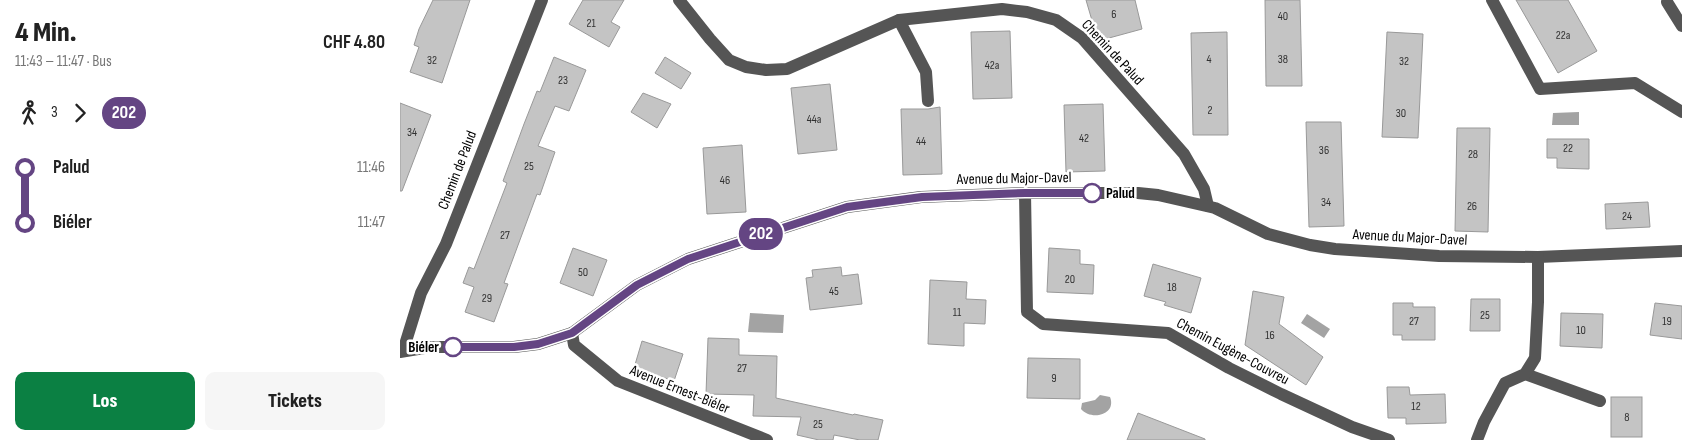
<!DOCTYPE html>
<html lang="de">
<meta charset="utf-8">
<style>
body{margin:0;font-family:"Sofia Sans Condensed",sans-serif;background:#f6f6f6;color:#222;height:100vh;display:flex;flex-direction:column;font-size:19px;white-space:nowrap}
*{box-sizing:border-box;margin:0}
p{font-size:16px;color:#767676}
.icon{flex:none;width:28px;height:28px;fill:none;stroke:currentColor;stroke-width:2;stroke-linecap:round;stroke-linejoin:round}
.map{position:relative;flex:1;overflow:hidden}
.drawer{display:flex;flex-direction:column;background:#fff;width:400px}
.drawer>*{flex:none}
.badge{padding:0 10px;border-radius:16px;font-size:18px;line-height:32px}
.map>.badge{position:absolute;translate:-50% -50%;box-shadow:0 0 0 2px #fff}
.legs{display:flex;align-items:center;gap:8px;height:55px;padding:0 15px;font-size:16px}
.legs p{margin-inline-start:auto}
.summary{display:flex;align-items:center;justify-content:space-between;height:85px;padding:0 15px}
h1{font-size:28px;font-weight:800;line-height:38px}
.action{display:flex;gap:10px;margin-top:auto;padding:10px 15px}
.action a{flex:1;height:58px;border-radius:10px;background:#0b8043;color:#fff;font-size:20px;font-weight:800;line-height:58px;text-align:center}
.action a+a{background:#f6f6f6;color:#222}
ul{padding:0 15px;list-style:none}
li{display:flex;align-items:center;gap:18px;height:55px;font-size:19px}
li i{display:grid;place-items:center;width:8px;height:100%;margin:0 6px;background:currentColor}
li i::after{content:'';width:12px;height:12px;margin:-6px;border:4px solid;border-radius:50%;background:#fff}
li p{margin-inline-start:auto}
li:first-child i{background:linear-gradient(#0000 50%,currentColor 0)}
li:last-child i{background:linear-gradient(currentColor 50%,#0000 0)}
main{display:flex;flex:1;min-height:0}
.map>svg:first-child{display:block}
.water{fill:#a3a3a3}
.building{fill:#c4c4c4;stroke:#999}
.lines{fill:none;stroke-linecap:round;stroke-linejoin:round}
.minor{stroke:#555;stroke-width:12}
.line-1-casing{stroke:#fff;stroke-width:11}
.line-1{stroke:#644583;stroke-width:8}
.stop-1-dot{fill:#fff;stroke:#644583;stroke-width:2.5}
.labels{text-anchor:middle;stroke-width:5;stroke-linejoin:round;paint-order:stroke}
.number-label{font-size:12px;fill:#313131}
.street-label{font-size:15px;fill:#000;stroke:#fff}
.stop-label{font-size:15px;font-weight:bold;fill:#000;stroke:#fff;text-anchor:start}
</style>
<main>
<section class="drawer">
<div class="summary"><div><h1>4 Min.</h1><p>11:43 – 11:47 · Bus</p></div><b>CHF 4.80</b></div>
<div class="legs"><svg class="icon" aria-label="walk" viewBox="0 0 24 24"><circle cx="13" cy="4" r="2"/><path d="M13 8l-2 6 4 7M11 14l-3 7M7 12l3-4h3l4 4"/></svg>3<svg class="icon" aria-label="forward" viewBox="0 0 24 24"><path d="M9 5l7 7-7 7"/></svg><b class="badge" style="background:#644583;color:#fff">202</b></div>
<ul>
<li><i style="color:#644583"></i><b>Palud</b><p>11:46</p></li>
<li><i style="color:#644583"></i><b>Biéler</b><p>11:47</p></li>
</ul>
<div class="action"><a>Los</a><a>Tickets</a></div>
</section>
<div class="map">
<svg width="1282" height="440" viewBox="0 0 1282 440">
<rect width="100%" height="100%" fill="#fff"/>
<g class="water">
<polygon points="1179,112 1179,125 1152,125 1153,113"/>
<polygon points="350,313 384,315 383,333 348,332"/>
<polygon points="907,314 930,329 924,338 901,323"/>
<path d="M700,395L710,397C717,415 691,421 681,409L682,403L695,400Z"/>
</g>
<g class="building">
<polygon points="33,0 70,0 42,83 10,72 19,47 14,45 19,29"/>
<polygon points="183,0 224,0 211,22 220,27 209,47 169,24"/>
<polygon points="686,0 735,0 742,29 698,41"/>
<polygon points="865,0 900,0 902,86 866,86"/>
<polygon points="1116,0 1168,0 1197,51 1158,73"/>
<polygon points="610,31 612,98 573,99 571,32"/>
<polygon points="827,32 828,135 793,135 791,33"/>
<polygon points="987,32 1023,34 1018,138 982,137"/>
<polygon points="154,57 186,70 169,111 155,106 138,146 155,152 140,195 137,194 104,283 108,284 94,322 65,312 74,287 63,283 69,267 74,269 107,183 103,181 124,124 137,91 140,92"/>
<polygon points="265,57 291,73 281,89 255,73"/>
<polygon points="430,84 437,150 398,154 391,88"/>
<polygon points="243,93 271,104 257,128 231,112"/>
<polygon points="0,103 31,115 2,191 0,191"/>
<polygon points="703,104 705,171 666,172 664,105"/>
<polygon points="540,107 542,174 503,175 501,109 528,109"/>
<polygon points="906,122 941,122 944,226 909,227"/>
<polygon points="1057,128 1090,128 1088,232 1055,231"/>
<polygon points="1147,139 1189,139 1189,169 1157,168 1157,158 1147,158"/>
<polygon points="342,145 346,212 307,214 303,148"/>
<polygon points="1248,202 1250,227 1206,229 1205,204"/>
<polygon points="173,248 207,260 193,296 160,283"/>
<polygon points="649,248 680,250 680,264 694,265 693,294 647,292"/>
<polygon points="753,264 801,278 791,313 764,305 766,302 744,296"/>
<polygon points="441,267 442,276 458,274 462,304 410,310 406,278 413,277 412,270"/>
<polygon points="530,280 567,282 566,299 586,300 585,324 564,323 564,346 528,344"/>
<polygon points="853,291 884,297 879,324 923,357 906,385 845,345"/>
<polygon points="1071,299 1100,299 1100,331 1070,331"/>
<polygon points="993,303 1013,303 1013,307 1035,307 1035,340 1002,340 1002,335 993,335"/>
<polygon points="1255,303 1282,306 1282,339 1250,335"/>
<polygon points="1161,313 1203,314 1202,348 1160,346"/>
<polygon points="308,338 339,339 339,355 377,356 376,398 453,415 454,414 483,420 478,440 460,440 434,435 433,440 419,440 397,435 401,417 353,416 354,395 306,394"/>
<polygon points="242,341 283,354 274,381 234,368"/>
<polygon points="628,358 680,359 680,399 627,398"/>
<polygon points="987,387 1009,387 1010,395 1045,394 1046,423 1006,424 1006,418 988,418"/>
<rect x="1211" y="397" width="31" height="40"/>
<polygon points="738,413 805,439 805,440 727,440"/>
</g>
<g class="lines">
<g class="minor">
<polyline points="279,0 310,39 329,60 346,67 366,70 387,69 499,20 602,9 627,12 656,20 682,38 784,154 804,189 808,206"/>
<polyline points="1092,0 1140,89 1235,83 1282,112"/>
<polyline points="1267,2 1282,26"/>
<polyline points="499,20 526,72 528,101"/>
<polyline points="625,193 627,312 643,324 768,333 829,368 881,394 952,427 989,440"/>
<polyline points="172,333 174,345 218,381 367,440"/>
<polyline points="3,351 21,293 46,244 142,0"/>
<polyline points="0,352 30,347 114,347 138,344 172,333 237,285 288,259 447,207 521,197 625,193 738,193 758,195 815,208 868,234 910,245 935,249 1039,256 1138,257 1282,251"/>
<polyline points="1125,374 1200,401"/>
<polyline points="1077,440 1084,422 1105,383 1125,374 1135,358 1138,302 1138,257"/>
</g>
</g>
<g class="lines">
<g class="line-1-casing">
<polyline id="line-1" points="53,347 114,347 138,344 172,333 237,285 288,259 447,207 522,197 625,193 692,193"/>
</g>
<use href="#line-1" class="line-1"/>
</g>
<g class="stop-1-dot">
<circle cx="692" cy="193" r="9"/>
<circle cx="53" cy="347" r="9"/>
</g>
<g class="labels">
<g class="number-label">
<text x="714" y="18">6</text>
<text x="883" y="20">40</text>
<text x="191" y="27">21</text>
<text x="1163" y="39">22a</text>
<text x="809" y="63">4</text>
<text x="883" y="63">38</text>
<text x="32" y="64">32</text>
<text x="1004" y="65">32</text>
<text x="592" y="69">42a</text>
<text x="163" y="84">23</text>
<text x="810" y="114">2</text>
<text x="1001" y="117">30</text>
<text x="414" y="123">44a</text>
<text x="12" y="136">34</text>
<text x="684" y="142">42</text>
<text x="521" y="145">44</text>
<text x="1168" y="152">22</text>
<text x="924" y="154">36</text>
<text x="1073" y="158">28</text>
<text x="129" y="170">25</text>
<text x="325" y="184">46</text>
<text x="926" y="206">34</text>
<text x="1072" y="210">26</text>
<text x="1227" y="220">24</text>
<text x="105" y="239">27</text>
<text x="183" y="276">50</text>
<text x="670" y="283">20</text>
<text x="772" y="291">18</text>
<text x="434" y="295">45</text>
<text x="87" y="302">29</text>
<text x="557" y="316">11</text>
<text x="1085" y="319">25</text>
<text x="1014" y="325">27</text>
<text x="1267" y="325">19</text>
<text x="1181" y="334">10</text>
<text x="870" y="339">16</text>
<text x="342" y="372">27</text>
<text x="654" y="382">9</text>
<text x="1016" y="410">12</text>
<text x="1227" y="421">8</text>
<text x="418" y="428">25</text>
</g>
<g class="street-label">
<text transform="translate(713 52) rotate(47)" y="5">Chemin de Palud</text>
<text transform="translate(57 170) rotate(-69)" y="5">Chemin de Palud</text>
<text transform="translate(614 178) rotate(-1)" y="5">Avenue du Major-Davel</text>
<text transform="translate(1010 237) rotate(3)" y="5">Avenue du Major-Davel</text>
<text transform="translate(833 351) rotate(28)" y="5">Chemin Eugène-Couvreu</text>
<text transform="translate(280 389) rotate(22)" y="5">Avenue Ernest-Biéler</text>
</g>
<g class="stop-label">
<text x="706" y="198">Palud</text>
<text x="39" y="352" text-anchor="end">Biéler</text>
</g>
</g>
</svg>
<b class="badge" style="left:361px;top:234px;background:#644583;color:#fff">202</b>
</div>
</main>
